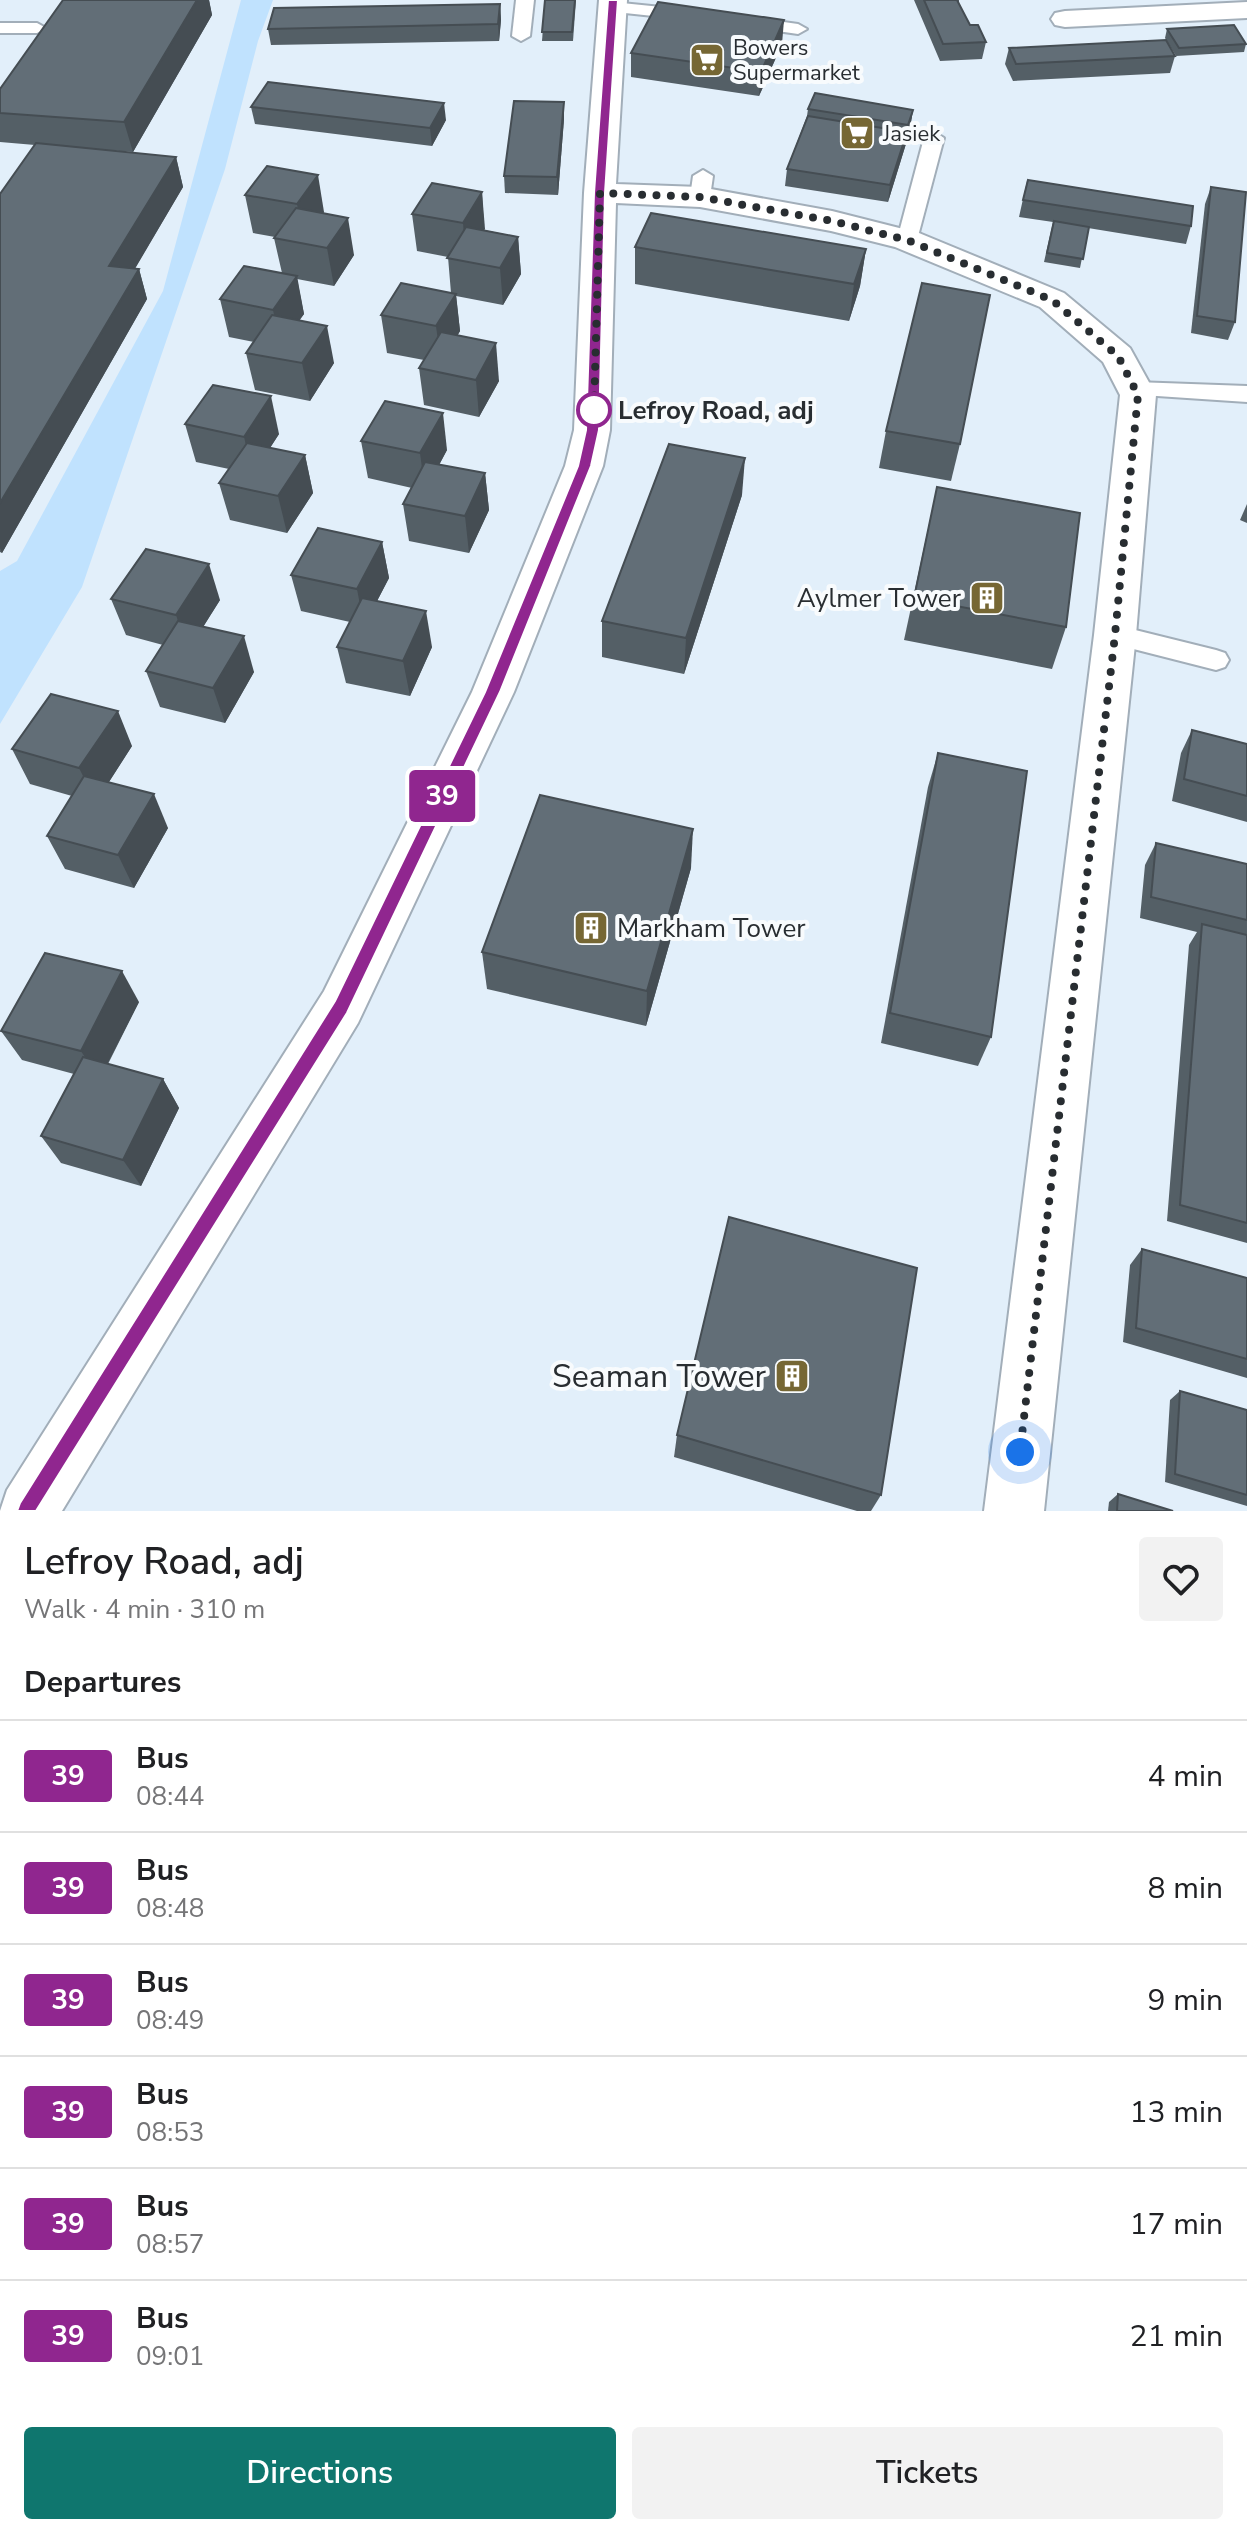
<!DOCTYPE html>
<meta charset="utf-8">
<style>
body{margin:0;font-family:"Nunito Sans",sans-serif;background:#f2f2f2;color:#202124;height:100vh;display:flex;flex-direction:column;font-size:30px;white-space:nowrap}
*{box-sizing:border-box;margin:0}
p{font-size:26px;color:#757577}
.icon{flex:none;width:44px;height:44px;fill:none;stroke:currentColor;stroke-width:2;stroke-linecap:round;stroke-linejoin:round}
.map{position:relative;height:1511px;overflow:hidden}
.details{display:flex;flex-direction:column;background:#fff;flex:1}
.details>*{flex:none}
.badge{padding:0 16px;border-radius:6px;font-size:28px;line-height:52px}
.you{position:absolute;width:40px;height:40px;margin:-20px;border:6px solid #fff;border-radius:50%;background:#1a73e8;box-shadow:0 0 0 12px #1a73e833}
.map>.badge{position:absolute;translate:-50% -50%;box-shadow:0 0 0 4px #fff}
h2{padding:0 24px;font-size:30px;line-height:72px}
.round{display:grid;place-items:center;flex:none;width:84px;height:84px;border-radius:8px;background:#f2f2f2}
.overview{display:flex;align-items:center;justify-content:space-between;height:136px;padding:0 24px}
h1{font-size:38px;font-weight:600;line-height:60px}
.primary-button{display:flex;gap:16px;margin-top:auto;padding:16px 24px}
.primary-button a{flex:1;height:92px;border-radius:8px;background:#0f766e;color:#fff;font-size:32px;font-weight:600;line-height:92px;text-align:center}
.primary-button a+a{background:#f2f2f2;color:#202124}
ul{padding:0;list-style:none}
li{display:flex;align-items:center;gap:24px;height:112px;padding:0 24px;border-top:2px solid #e0e0e0}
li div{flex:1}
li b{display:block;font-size:30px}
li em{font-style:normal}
li .badge{min-width:88px;font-weight:700;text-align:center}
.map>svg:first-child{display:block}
.green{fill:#c0e2fe}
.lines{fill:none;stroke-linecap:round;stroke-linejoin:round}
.lane-casing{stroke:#a2aeb9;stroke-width:4}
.street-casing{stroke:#a2aeb9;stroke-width:4}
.lane{fill:#fff;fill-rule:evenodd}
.street{fill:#fff;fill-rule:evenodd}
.wall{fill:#545f66}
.shaded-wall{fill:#454d53}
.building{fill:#626e77;stroke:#454d53;stroke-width:2}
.line{fill:#90268f;stroke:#fff;stroke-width:2}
.walk{stroke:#282d31;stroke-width:8;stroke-dasharray:0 14.4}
.stop-dot{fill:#fff;stroke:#90268f;stroke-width:4}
.labels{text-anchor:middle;stroke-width:8;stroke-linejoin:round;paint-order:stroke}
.far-poi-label{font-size:22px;fill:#282d31;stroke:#f8fbfd;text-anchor:start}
.stop-label{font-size:26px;font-weight:bold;fill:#282d31;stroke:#f8fbfd;text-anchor:start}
.poi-label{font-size:26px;fill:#282d31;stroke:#f8fbfd;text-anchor:end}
.near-poi-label{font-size:32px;fill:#282d31;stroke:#f8fbfd;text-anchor:end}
</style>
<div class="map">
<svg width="1247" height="1511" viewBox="0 0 1247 1511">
<rect width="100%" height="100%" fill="#e2effa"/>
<polygon class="green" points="241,0 273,0 258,41 225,169 82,587 0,724 0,571 17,561 163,291"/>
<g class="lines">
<g class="lane-casing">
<g id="lane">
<polygon points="516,0 534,0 530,36 521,41 512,36"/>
<polygon points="612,2 691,10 700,15 691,20 606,11 606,3"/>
<polygon points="748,17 798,24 807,29 798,34 742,26 739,22"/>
<polygon points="0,23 37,23 46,28 37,33 0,33"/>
<polygon points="934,132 944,138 917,240 914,244 900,244 897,240 924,138"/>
<polygon points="703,170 713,176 710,197 700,203 690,197 693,176"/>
<polygon points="1135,382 1247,386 1247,402 1127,394 1124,389"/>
<polygon points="1115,625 1216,650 1225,653 1229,660 1225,667 1216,670 1106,642 1102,635 1106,628"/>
</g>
</g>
<g class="street-casing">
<g id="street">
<polygon points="599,0 627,0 616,184 700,187 832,211 919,233 1064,293 1130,348 1156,395 1136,635 1044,1511 984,1511 1094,635 1120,395 1103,362 1040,307 895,247 831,231 700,207 616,203 610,430 603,466 514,692 358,1023 62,1511 0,1511 7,1490 324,991 472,692 565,466 574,430 584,193"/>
<polygon points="1247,2 1247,18 1065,27 1055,25 1051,19 1055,13 1065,11"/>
</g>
</g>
<use href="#lane" class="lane"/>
<use href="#street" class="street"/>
</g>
<g class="wall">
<polygon points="63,0 209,0 212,15 133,152 106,150 176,157 183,187 135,268 139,269 147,299 2,553 0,552 0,194 35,145 0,142 0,89"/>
<polygon points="545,0 576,0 573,41 542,41"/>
<polygon points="914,0 959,0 959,4 970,25 986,42 982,59 940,61"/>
<polygon points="500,4 501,20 499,41 271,45 268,29"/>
<polygon points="1167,29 1246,44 1244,52 1176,56 1165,38"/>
<polygon points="782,44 759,96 631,77 631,53"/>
<polygon points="1009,48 1175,56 1170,73 1013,81 1005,64"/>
<polygon points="564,102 564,119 558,195 505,193 504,176"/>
<polygon points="251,107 446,120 432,146 255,124"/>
<polygon points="808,109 913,110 909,134 888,202 785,186 787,169 807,116"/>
<polygon points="267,166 324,212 323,213 354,255 334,286 297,279 304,314 299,320 334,363 310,401 255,390 246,353 254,342 229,337 220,299 282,273 274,238 275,237 253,233 245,195"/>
<polygon points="1027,181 1191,226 1186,244 1088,228 1080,268 1044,262 1053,222 1019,217"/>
<polygon points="1211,187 1235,322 1228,340 1191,333 1205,204"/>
<polygon points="482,192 484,230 518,237 521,274 503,305 456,296 460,331 457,336 499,381 479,417 424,405 419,368 424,360 387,353 381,315 451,293 448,257 417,251 412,214"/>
<polygon points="635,247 866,249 860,286 849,321 635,284"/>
<polygon points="185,424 279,434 270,448 305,455 313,493 287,533 230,520 219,483 229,469 196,462"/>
<polygon points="886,431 960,444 951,481 879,468"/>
<polygon points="361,441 447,450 439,465 485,473 489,510 469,553 409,541 403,504 412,488 368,478"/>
<polygon points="937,487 1066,627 1052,669 904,640"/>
<polygon points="742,495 684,674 602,657 602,621"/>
<polygon points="1247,504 1247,523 1240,520"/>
<polygon points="382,542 389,578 377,601 432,647 410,696 346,683 337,647 350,622 301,611 291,575"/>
<polygon points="111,599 220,600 203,627 254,672 225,723 160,707 146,671 163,645 126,635"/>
<polygon points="1192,730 1247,744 1247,822 1172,801 1181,753"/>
<polygon points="132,746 109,782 168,828 134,888 65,869 47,836 72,796 30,784 12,749"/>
<polygon points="938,753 991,1037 978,1066 881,1043 928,787"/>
<polygon points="1156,843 1247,864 1247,1243 1167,1221 1189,945 1197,932 1140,918 1145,865"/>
<polygon points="691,868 646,1026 487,989 482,952"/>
<polygon points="139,1002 108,1064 163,1079 179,1108 141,1186 61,1163 41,1136 74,1074 22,1060 1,1031"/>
<polygon points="1142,1249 1247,1278 1247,1378 1123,1342 1130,1265"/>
<polygon points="1180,1391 1247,1410 1247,1506 1165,1482 1170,1400"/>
<polygon points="677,1435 881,1495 871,1511 857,1511 674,1457"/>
<polygon points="1118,1494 1173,1511 1108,1511 1109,1502"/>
</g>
<g class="shaded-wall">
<polygon points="197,0 209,0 212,15 133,152 124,122"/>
<polygon points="500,4 501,20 499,41 498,24"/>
<polygon points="784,20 782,44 759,96 761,72"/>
<polygon points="564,102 564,119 558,195 557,177"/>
<polygon points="444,103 446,120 432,146 430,128"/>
<polygon points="913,110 909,134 888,202 890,185"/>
<polygon points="176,157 183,187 119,296 109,266"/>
<polygon points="318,175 324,212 304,242 297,204"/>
<polygon points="482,192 485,229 466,260 463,223"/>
<polygon points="348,218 354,255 334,286 327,248"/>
<polygon points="518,237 521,274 503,305 500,268"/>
<polygon points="866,249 860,286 849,321 854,284"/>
<polygon points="139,269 147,299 2,553 0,548 0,503"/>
<polygon points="297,276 304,314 281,347 273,310"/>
<polygon points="456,294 460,331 441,364 436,326"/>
<polygon points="327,326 334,363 310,401 302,363"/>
<polygon points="496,343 499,381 479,417 476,380"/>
<polygon points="271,396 279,434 253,474 244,437"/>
<polygon points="443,413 447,450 425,491 420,453"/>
<polygon points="305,455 313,493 287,533 278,496"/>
<polygon points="745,458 742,495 684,674 686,638"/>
<polygon points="485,473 489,510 469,553 465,516"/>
<polygon points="382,542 389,578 364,626 357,589"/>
<polygon points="209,564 220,600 188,651 176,615"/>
<polygon points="426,611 432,647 410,696 403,661"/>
<polygon points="244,636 254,672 225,723 213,688"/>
<polygon points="118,711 132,746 96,802 79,768"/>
<polygon points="154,794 168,828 134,888 118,855"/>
<polygon points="693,829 691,868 646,1026 647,991"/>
<polygon points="122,971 139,1002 99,1080 81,1051"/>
<polygon points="163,1079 179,1108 141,1186 123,1160"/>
</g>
<g class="building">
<polygon points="63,0 197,0 124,122 0,113 0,89"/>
<polygon points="545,0 575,0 572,32 542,32"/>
<polygon points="924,0 957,0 970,25 978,25 986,42 943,44"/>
<polygon points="658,2 784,20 761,72 631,53"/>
<polygon points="500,4 498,24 268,29 274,8"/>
<polygon points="1234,25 1246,44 1179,48 1167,29"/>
<polygon points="1166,40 1175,56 1016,64 1009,48"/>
<polygon points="268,82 444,103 430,128 251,107"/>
<polygon points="815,93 913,110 908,125 808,109"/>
<polygon points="514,101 564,102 557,177 504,176"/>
<polygon points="808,116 907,132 890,185 787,169"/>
<polygon points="36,143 176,157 109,266 139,269 0,503 0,194"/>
<polygon points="267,166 318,175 297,204 245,195"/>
<polygon points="1028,180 1193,206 1191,226 1023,200"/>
<polygon points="432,183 482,192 463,223 412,214"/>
<polygon points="1211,187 1246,192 1235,322 1197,316"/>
<polygon points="296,208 348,218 327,248 274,238"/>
<polygon points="651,213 866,249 854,284 635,247"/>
<polygon points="1054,221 1089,227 1083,259 1047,253"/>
<polygon points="466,227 518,237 500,268 447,258"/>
<polygon points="244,266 297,276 273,310 220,299"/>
<polygon points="401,283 456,294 436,326 381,315"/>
<polygon points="922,283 990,295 960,444 886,431"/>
<polygon points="272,315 327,326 302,363 246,353"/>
<polygon points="441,332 496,343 476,380 419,368"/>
<polygon points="213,385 271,396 244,437 185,424"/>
<polygon points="385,401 443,413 420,453 361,441"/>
<polygon points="247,443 305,455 278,496 219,483"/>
<polygon points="669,444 745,458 686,638 602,621"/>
<polygon points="425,462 485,473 465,516 403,504"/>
<polygon points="937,487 1080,513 1066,627 914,598"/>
<polygon points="318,528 382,542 357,589 291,575"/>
<polygon points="146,549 209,564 176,615 111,599"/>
<polygon points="362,598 426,611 403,661 337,647"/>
<polygon points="178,621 244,636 213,688 146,671"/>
<polygon points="51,694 118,711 79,768 12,749"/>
<polygon points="1192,730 1247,744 1247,796 1184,779"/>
<polygon points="938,753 1027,771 991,1037 890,1013"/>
<polygon points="84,776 154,794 118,855 47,836"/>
<polygon points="540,795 693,829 647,991 482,952"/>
<polygon points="1156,843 1247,864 1247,920 1151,897"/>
<polygon points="1202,924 1247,935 1247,1223 1180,1205"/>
<polygon points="45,953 122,971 81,1051 1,1031"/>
<polygon points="83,1057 163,1079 123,1160 41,1136"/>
<polygon points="729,1217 917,1268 881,1495 677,1435"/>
<polygon points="1142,1249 1247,1278 1247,1359 1136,1328"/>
<polygon points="1180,1391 1247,1410 1247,1495 1175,1474"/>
<polygon points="1118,1494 1173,1511 1117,1511"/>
</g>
<polygon class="line" points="608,0 618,0 605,193 599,430 591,466 500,692 347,1013 36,1511 17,1511 20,1503 335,1001 485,692 578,466 586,430 594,193"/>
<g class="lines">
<polyline class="walk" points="594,410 600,193 700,197 832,221 907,240 1052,300 1118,356 1138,395 1115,635 1020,1452"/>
</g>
<defs>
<g id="supermarket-square" transform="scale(1.8)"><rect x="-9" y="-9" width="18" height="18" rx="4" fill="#766734" stroke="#f8fbfd"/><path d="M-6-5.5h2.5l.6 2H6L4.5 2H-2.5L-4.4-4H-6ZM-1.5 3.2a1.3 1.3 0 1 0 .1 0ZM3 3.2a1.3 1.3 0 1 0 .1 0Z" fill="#fff"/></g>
<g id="building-square" transform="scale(1.8)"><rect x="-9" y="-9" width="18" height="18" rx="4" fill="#766734" stroke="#f8fbfd"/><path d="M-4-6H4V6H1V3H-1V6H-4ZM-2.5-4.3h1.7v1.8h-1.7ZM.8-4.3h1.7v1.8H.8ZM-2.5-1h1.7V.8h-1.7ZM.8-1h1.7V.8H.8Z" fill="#fff"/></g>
</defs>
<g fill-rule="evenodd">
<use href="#supermarket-square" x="707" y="60"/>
<use href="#supermarket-square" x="857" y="133"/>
<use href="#building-square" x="987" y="598"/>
<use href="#building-square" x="591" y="928"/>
<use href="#building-square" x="792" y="1376"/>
</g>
<circle class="stop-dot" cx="594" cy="410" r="16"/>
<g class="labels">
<g class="far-poi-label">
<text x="733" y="55">Bowers<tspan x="733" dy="25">Supermarket</tspan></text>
<text x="883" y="141">Jasiek</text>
</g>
<g class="stop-label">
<text x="618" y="419">Lefroy Road, adj</text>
</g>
<g class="poi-label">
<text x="961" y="607">Aylmer Tower</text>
<text x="617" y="937" text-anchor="start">Markham Tower</text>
</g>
<g class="near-poi-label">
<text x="766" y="1387">Seaman Tower</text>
</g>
</g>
</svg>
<div class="you" style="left:1020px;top:1452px"></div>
<b class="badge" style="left:442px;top:796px;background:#90268f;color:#fff">39</b>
</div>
<section class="details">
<div class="overview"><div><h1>Lefroy Road, adj</h1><p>Walk · 4 min · 310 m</p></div><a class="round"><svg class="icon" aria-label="heart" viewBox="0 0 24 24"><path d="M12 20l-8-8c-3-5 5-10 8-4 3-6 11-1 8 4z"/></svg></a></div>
<h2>Departures</h2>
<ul>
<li><span class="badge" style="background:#90268f;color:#fff">39</span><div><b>Bus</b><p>08:44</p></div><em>4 min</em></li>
<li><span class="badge" style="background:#90268f;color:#fff">39</span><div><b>Bus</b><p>08:48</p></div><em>8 min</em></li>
<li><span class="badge" style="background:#90268f;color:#fff">39</span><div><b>Bus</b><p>08:49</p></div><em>9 min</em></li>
<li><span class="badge" style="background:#90268f;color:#fff">39</span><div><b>Bus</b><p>08:53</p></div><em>13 min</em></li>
<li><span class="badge" style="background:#90268f;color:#fff">39</span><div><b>Bus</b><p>08:57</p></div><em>17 min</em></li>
<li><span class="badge" style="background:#90268f;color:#fff">39</span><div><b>Bus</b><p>09:01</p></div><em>21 min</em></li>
</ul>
<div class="primary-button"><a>Directions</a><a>Tickets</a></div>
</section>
